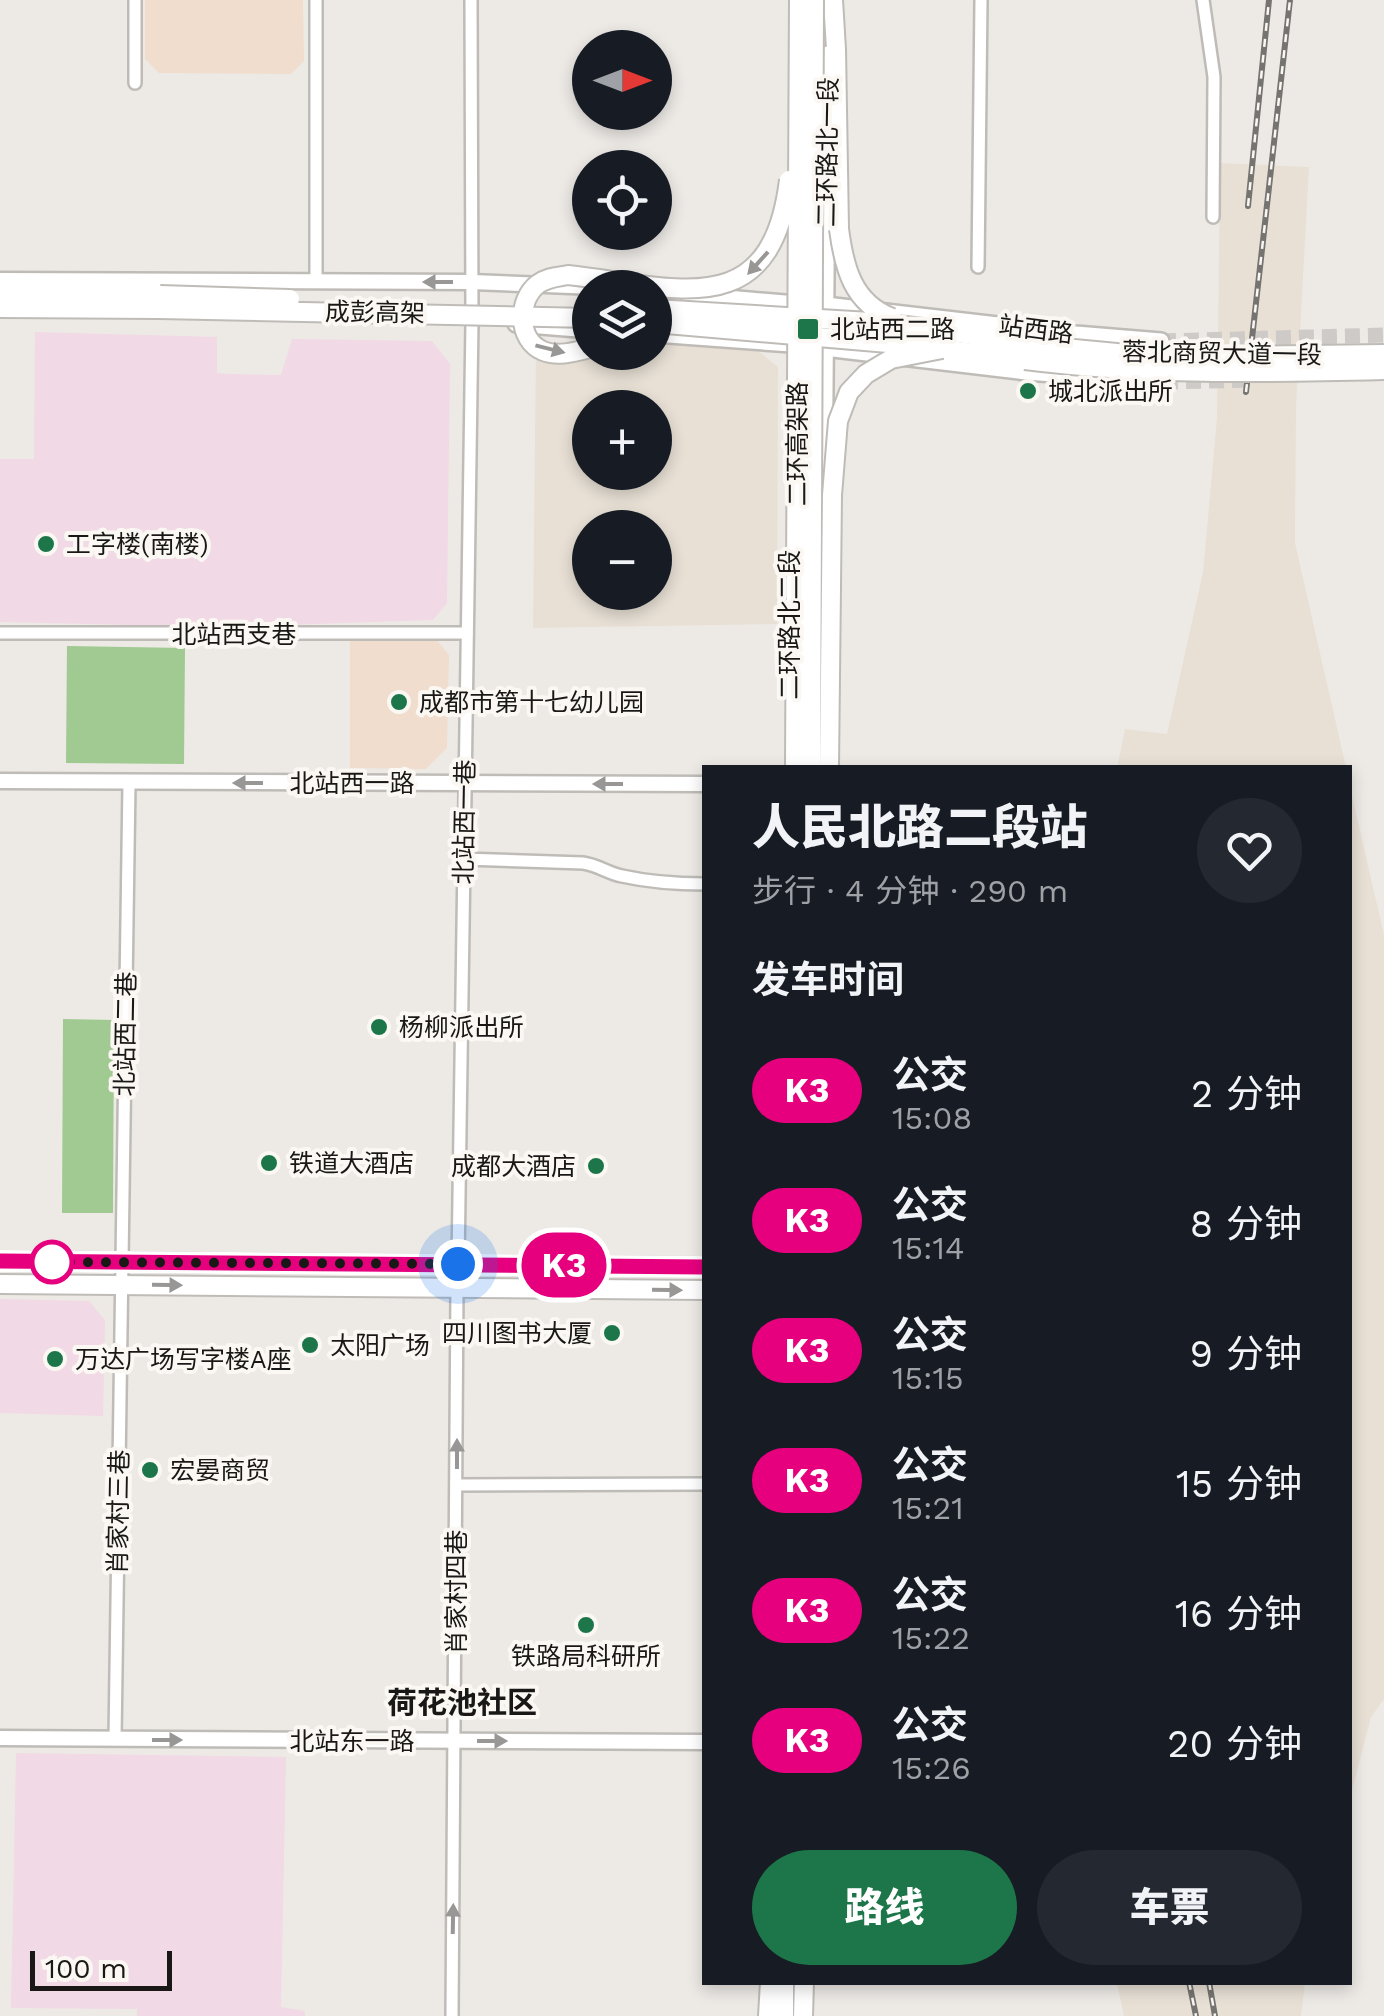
<!DOCTYPE html>
<html lang="zh">
<meta charset="utf-8">
<style>
body{margin:0;font-family:"Work Sans","Noto Sans SC",sans-serif;background:#242831;color:#f1f3f6;height:100vh;display:flex;flex-direction:column;font-size:38px;white-space:nowrap}
*{box-sizing:border-box;margin:0}
p{font-size:32px;color:#9ea1a6}
.icon{flex:none;width:55px;height:55px;fill:none;stroke:currentColor;stroke-width:2;stroke-linecap:round;stroke-linejoin:round}
.map{position:relative;flex:1;overflow:hidden}
.side{position:absolute;left:702px;top:765px;width:650px;height:1220px;display:flex;flex-direction:column;background:#171b24;border-radius:0px;box-shadow:0 5px 15px #0003}
.side>*{flex:none}
.badge{padding:0 20px;border-radius:32px;font-size:35px;line-height:65px}
.needle{width:65px;rotate:90deg}
.buttons{position:absolute;left:572px;top:30px;display:grid;gap:20px}
.buttons a{display:grid;place-items:center;width:100px;height:100px;border-radius:50%;background:#171b24;box-shadow:0 5px 15px #0003;font-size:50px}
.scale{position:absolute;left:30px;bottom:25px;width:142px;box-sizing:border-box;padding-left:10px;border:5px solid #191816;border-top:0;font-size:28px;line-height:35px;white-space:nowrap;color:#191816;-webkit-text-stroke:8px #fbf8f3;paint-order:stroke}
.you{position:absolute;width:50px;height:50px;margin:-25px;border:8px solid #fff;border-radius:50%;background:#1a73e8;box-shadow:0 0 0 15px #1a73e833}
.map>.badge{position:absolute;translate:-50% -50%;box-shadow:0 0 0 5px #fff}
h2{padding:0 50px;font-size:38px;line-height:90px}
.round{display:grid;place-items:center;flex:none;width:105px;height:105px;border-radius:52px;background:#242831}
.overview{display:flex;align-items:center;justify-content:space-between;height:170px;padding:0 50px}
h1{font-size:48px;font-weight:800;line-height:75px}
.action{display:flex;gap:20px;margin-top:auto;padding:20px 50px}
.action a{flex:1;height:115px;border-radius:60px;background:#1d7649;color:#fff;font-size:40px;font-weight:800;line-height:115px;text-align:center}
.action a+a{background:#242831;color:#f1f3f6}
ul{padding:0;list-style:none}
li{display:flex;align-items:center;gap:30px;height:130px;padding:0 50px}
li div{flex:1}
li b{display:block;font-size:38px}
li em{font-style:normal}
li .badge{min-width:110px;font-weight:700;text-align:center}
.map>svg:first-child{display:block}
.commercial{fill:#f1d9e5}
.built{fill:#e8e0d5;fill-rule:evenodd}
.education{fill:#f0ddcd}
.green{fill:#a0ca91}
.lines{fill:none;stroke-linecap:round;stroke-linejoin:round}
.secondary-tunnel{stroke:#cdcac7;stroke-width:15;stroke-dasharray:15 8;stroke-linecap:butt}
.minor-casing{stroke:#bfbcb8;stroke-width:16}
.tertiary-casing{stroke:#bfbcb8;stroke-width:19}
.secondary-casing{stroke:#bfbcb8;stroke-width:20}
.primary-casing{stroke:#bfbcb8;stroke-width:22}
.trunk-casing{stroke:#bfbcb8;stroke-width:22}
.minor{stroke:#fff;stroke-width:11}
.tertiary{stroke:#fff;stroke-width:14}
.secondary{stroke:#fff;stroke-width:15}
.primary{stroke:#fff;stroke-width:18}
.trunk{stroke:#fff;stroke-width:18}
.rail-casing{stroke:#767471;stroke-width:6}
.rail{stroke:#fbf8f3;stroke-width:2.5;stroke-dasharray:8;stroke-linecap:butt}
.trunk-bridge-casing{stroke:#bfbcb8;stroke-width:22;stroke-linecap:butt}
.trunk-bridge{stroke:#fff;stroke-width:18}
.oneway{fill:#989796}
.line-casing{stroke:#fff;stroke-width:22}
.line{stroke:#e6007e;stroke-width:15}
.walk{stroke:#191816;stroke-width:10;stroke-dasharray:0 18}
.poi-dot{fill:#1d7649;stroke:#fbf8f3;stroke-width:4}
.stop-dot{fill:#fff;stroke:#e6007e;stroke-width:5}
.labels{text-anchor:middle;stroke-width:8;stroke-linejoin:round;paint-order:stroke}
.street-label{font-size:25px;fill:#191816;stroke:#fbf8f3}
.poi-label{font-size:25px;fill:#191816;stroke:#fbf8f3;text-anchor:start}
.quarter-label{font-size:30px;font-weight:bold;fill:#191816;stroke:#fbf8f3}
</style>
<div class="map">
<svg width="1384" height="2016" viewBox="0 0 1384 2016">
<rect width="100%" height="100%" fill="#edeae6"/>
<g class="commercial">
<polygon points="35,332 217,337 217,373 230,374 281,375 292,339 432,341 450,364 447,603 433,620 227,627 0,622 0,459 34,459"/>
<polygon points="0,1299 89,1301 105,1320 103,1416 0,1413"/>
<polygon points="16,1753 286,1757 281,2007 305,2011 305,2016 137,2016 137,2009 11,2008"/>
</g>
<g class="built">
<polygon points="1220,163 1309,167 1296,408 1295,543 1346,767 1117,768 1125,729 1167,734 1203,572 1217,418"/>
<path d="M536,342L590,343V352H655V344L751,345L778,367L777,624L533,628ZM590,408H655V472H590ZM590,528H655V592H590Z"/>
<polygon points="1350,787 1384,935 1384,1699 1371,1717 1350,1798"/>
<polygon points="1117,1983 1117,1982 1305,1983 1301,2016 1124,2016"/>
</g>
<g class="education">
<polygon points="145,0 303,0 304,61 291,74 159,73 145,59"/>
<polygon points="350,638 435,638 449,655 447,748 426,769 350,768"/>
</g>
<g class="green">
<polygon points="67,646 185,648 184,764 66,763"/>
<polygon points="63,1019 114,1020 113,1213 62,1213"/>
</g>
<g class="lines">
<g class="secondary-tunnel">
<polyline points="1161,341 1384,335"/>
<polyline points="1163,382 1254,380"/>
</g>
<g class="minor-casing">
<g id="minor">
<polyline points="135,0 135,83"/>
<polyline points="316,0 316,282"/>
<polyline points="1203,0 1214,77 1213,217"/>
<polyline points="978,267 981,0"/>
<polyline points="0,633 467,633"/>
<path d="M464,859L583,863C598,865 607,873 622,876C649,882 677,884 705,884"/>
<polyline points="458,1264 472,321 471,0"/>
<polyline points="456,1485 705,1484"/>
<polyline points="115,1739 129,783"/>
<polyline points="452,2016 457,1288"/>
</g>
</g>
<g class="tertiary-casing">
<g id="tertiary">
<polyline points="0,280 472,282 595,287"/>
<polyline points="687,294 791,303"/>
<polyline points="0,781 705,784"/>
<polyline points="0,1738 705,1742"/>
</g>
</g>
<g class="secondary-casing">
<g id="secondary">
<polyline points="817,304 1076,334 1161,341"/>
<polyline points="516,324 590,330"/>
<polyline points="655,334 791,344 1026,372 1163,382"/>
<polyline points="824,501 828,54"/>
</g>
</g>
<g class="primary-casing">
<g id="primary">
<polyline points="0,1261 705,1267"/>
<polyline points="0,1284 705,1290"/>
</g>
</g>
<g class="trunk-casing">
<g id="trunk">
<polyline points="833,0 836,49 839,229"/>
<polyline points="0,295 160,295"/>
<polyline points="0,308 159,309"/>
<polyline points="941,330 1032,345"/>
<polyline points="942,349 1025,360"/>
<polyline points="768,2016 770,1982"/>
<polyline points="784,2016 784,1982"/>
<polyline points="803,2016 804,1982"/>
</g>
</g>
<use href="#minor" class="minor"/>
<use href="#tertiary" class="tertiary"/>
<use href="#secondary" class="secondary"/>
<use href="#primary" class="primary"/>
<use href="#trunk" class="trunk"/>
<g class="rail-casing">
<g id="rail">
<polyline points="1248,206 1269,0"/>
<polyline points="1246,392 1290,0"/>
<polyline points="1189,1982 1196,2016"/>
<polyline points="1209,1982 1215,2016"/>
</g>
</g>
<use href="#rail" class="rail"/>
<g class="trunk-bridge-casing">
<g id="trunk-bridge">
<path d="M839,229C844,268 853,303 892,318"/>
<polyline points="160,295 290,299"/>
<polyline points="159,309 590,318"/>
<polyline points="655,309 870,322 941,330"/>
<polyline points="655,323 923,346"/>
<polyline points="1032,345 1159,357 1384,354"/>
<path d="M590,348C575,352 557,357 543,351C517,340 517,300 538,284C548,277 557,277 568,275C677,287 771,325 789,180"/>
<path d="M1025,360C1145,375 1263,373 1384,370"/>
<polyline points="795,768 799,0"/>
<polyline points="811,768 814,0"/>
<polyline points="829,768 832,495 838,421 849,392 866,374 891,359 942,349"/>
</g>
</g>
<use href="#trunk-bridge" class="trunk-bridge"/>
</g>
<defs><path id="oneway-solid" d="M-6-.8H1V-3.2L6.5 0L1 3.2V.8H-6Z" transform="scale(2.5)"/></defs>
<g class="oneway">
<use href="#oneway-solid" transform="translate(758 263) rotate(132)"/>
<use href="#oneway-solid" transform="translate(438 282) rotate(180)"/>
<use href="#oneway-solid" transform="translate(550 349) rotate(14)"/>
<use href="#oneway-solid" transform="translate(248 783) rotate(180)"/>
<use href="#oneway-solid" transform="translate(608 784) rotate(-180)"/>
<use href="#oneway-solid" transform="translate(167 1285) rotate(1)"/>
<use href="#oneway-solid" transform="translate(667 1290) rotate(1)"/>
<use href="#oneway-solid" transform="translate(457 1454) rotate(-90)"/>
<use href="#oneway-solid" transform="translate(167 1740)"/>
<use href="#oneway-solid" transform="translate(492 1741)"/>
<use href="#oneway-solid" transform="translate(453 1919) rotate(-89)"/>
</g>
<g class="lines">
<g class="line-casing">
<polyline id="line" points="0,1261 705,1267"/>
</g>
<use href="#line" class="line"/>
<polyline class="walk" points="52,1262 458,1264"/>
</g>
<g class="poi-dot">
<rect x="796" y="317" width="24" height="24" rx="5"/>
<circle cx="1028" cy="391" r="10"/>
<circle cx="46" cy="544" r="10"/>
<circle cx="399" cy="702" r="10"/>
<circle cx="379" cy="1027" r="10"/>
<circle cx="269" cy="1163" r="10"/>
<circle cx="596" cy="1166" r="10"/>
<circle cx="612" cy="1333" r="10"/>
<circle cx="310" cy="1345" r="10"/>
<circle cx="55" cy="1359" r="10"/>
<circle cx="150" cy="1470" r="10"/>
<circle cx="586" cy="1625" r="10"/>
</g>
<circle class="stop-dot" cx="52" cy="1262" r="20"/>
<g class="labels">
<g class="street-label">
<text transform="translate(827 152) rotate(-89)" y="9">二环路北一段</text>
<text transform="translate(375 312) rotate(1)" y="9">成彭高架</text>
<text transform="translate(1036 329) rotate(7)" y="9">站西路</text>
<text transform="translate(1222 353) rotate(1)" y="9">蓉北商贸大道一段</text>
<text transform="translate(797 444) rotate(-90)" y="9">二环高架路</text>
<text transform="translate(789 625) rotate(-90)" y="9">二环路北二段</text>
<text x="234" y="643">北站西支巷</text>
<text x="352" y="792">北站西一路</text>
<text transform="translate(464 822) rotate(-89)" y="9">北站西一巷</text>
<text transform="translate(125 1034) rotate(-89)" y="9">北站西二巷</text>
<text transform="translate(118 1512) rotate(-89)" y="9">肖家村三巷</text>
<text transform="translate(456 1592) rotate(-90)" y="9">肖家村四巷</text>
<text x="352" y="1750">北站东一路</text>
</g>
<g class="poi-label">
<text x="830" y="338">北站西二路</text>
<text x="1048" y="400">城北派出所</text>
<text x="66" y="553">工字楼(南楼)</text>
<text x="419" y="711">成都市第十七幼儿园</text>
<text x="399" y="1036">杨柳派出所</text>
<text x="289" y="1172">铁道大酒店</text>
<text x="576" y="1175" text-anchor="end">成都大酒店</text>
<text x="592" y="1342" text-anchor="end">四川图书大厦</text>
<text x="330" y="1354">太阳广场</text>
<text x="75" y="1368">万达广场写字楼A座</text>
<text x="170" y="1479">宏晏商贸</text>
<text x="586" y="1665" text-anchor="middle">铁路局科研所</text>
</g>
<g class="quarter-label">
<text x="462" y="1713">荷花池社区</text>
</g>
</g>
</svg>
<div class="buttons">
<a><svg class="needle" viewBox="-14 -14 28 28"><path d="M0-13l5 13h-10z" fill="#e53935"/><path d="M0 13l5-13h-10z" fill="#9ea1a6"/></svg></a>
<a><svg class="icon" aria-label="locate" viewBox="0 0 24 24"><circle cx="12" cy="12" r="6"/><path d="M12 2v4M12 18v4M2 12h4M18 12h4"/></svg></a>
<a><svg class="icon" aria-label="layers" viewBox="0 0 24 24"><path d="M12 4l9 5-9 5-9-5zM3 14l9 5 9-5"/></svg></a>
<a>+</a>
<a>−</a>
</div>
<div class="scale">100 m</div>
<div class="you" style="left:458px;top:1264px"></div>
<b class="badge" style="left:564px;top:1265px;background:#e6007e;color:#fff">K3</b>
<section class="side">
<div class="overview"><div><h1>人民北路二段站</h1><p>步行 · 4 分钟 · 290 m</p></div><a class="round"><svg class="icon" aria-label="heart" viewBox="0 0 24 24"><path d="M12 20l-8-8c-3-5 5-10 8-4 3-6 11-1 8 4z"/></svg></a></div>
<h2>发车时间</h2>
<ul>
<li><span class="badge" style="background:#e6007e;color:#fff">K3</span><div><b>公交</b><p>15:08</p></div><em>2 分钟</em></li>
<li><span class="badge" style="background:#e6007e;color:#fff">K3</span><div><b>公交</b><p>15:14</p></div><em>8 分钟</em></li>
<li><span class="badge" style="background:#e6007e;color:#fff">K3</span><div><b>公交</b><p>15:15</p></div><em>9 分钟</em></li>
<li><span class="badge" style="background:#e6007e;color:#fff">K3</span><div><b>公交</b><p>15:21</p></div><em>15 分钟</em></li>
<li><span class="badge" style="background:#e6007e;color:#fff">K3</span><div><b>公交</b><p>15:22</p></div><em>16 分钟</em></li>
<li><span class="badge" style="background:#e6007e;color:#fff">K3</span><div><b>公交</b><p>15:26</p></div><em>20 分钟</em></li>
</ul>
<div class="action"><a>路线</a><a>车票</a></div>
</section>
</div>
